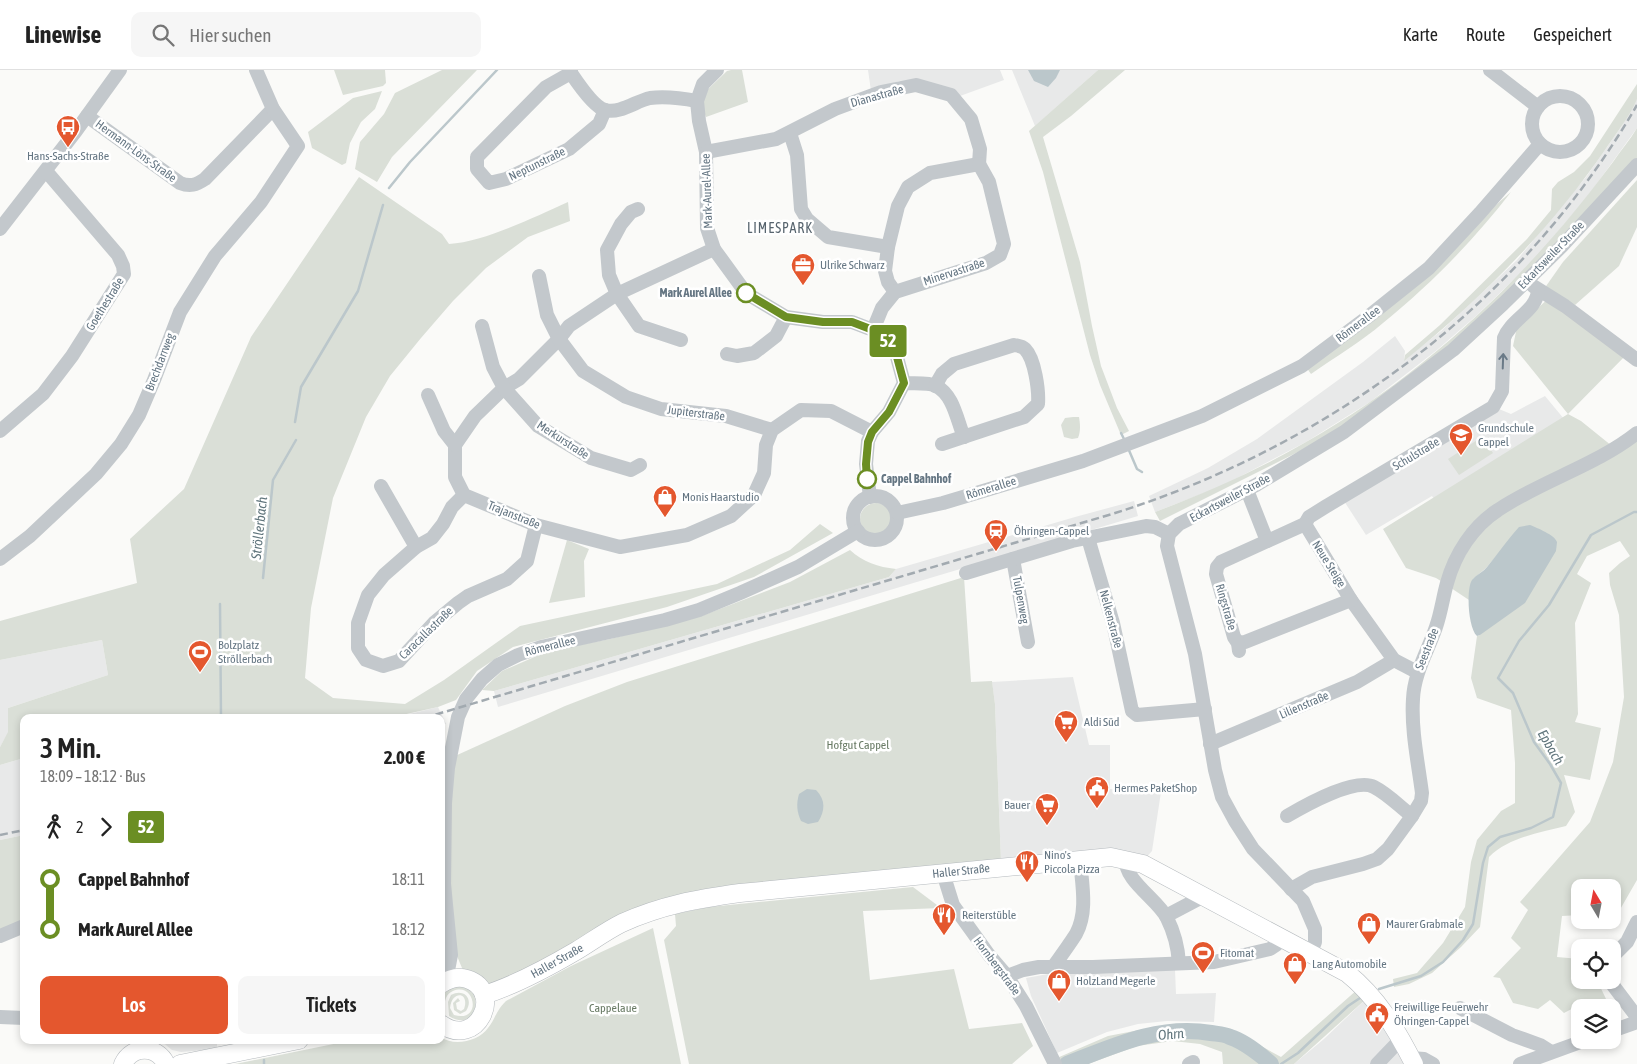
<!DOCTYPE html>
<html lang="de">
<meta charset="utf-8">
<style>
body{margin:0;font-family:"Asap Condensed",sans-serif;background:#f6f6f6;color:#222;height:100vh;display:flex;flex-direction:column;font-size:19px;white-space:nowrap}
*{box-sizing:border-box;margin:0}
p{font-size:16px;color:#767676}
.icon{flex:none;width:28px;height:28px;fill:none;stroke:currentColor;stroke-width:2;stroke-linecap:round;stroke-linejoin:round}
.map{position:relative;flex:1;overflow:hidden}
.details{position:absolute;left:20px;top:644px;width:425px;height:330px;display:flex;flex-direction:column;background:#fff;border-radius:10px;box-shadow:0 2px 8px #0003}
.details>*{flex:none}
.badge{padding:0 10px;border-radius:4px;font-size:18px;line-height:32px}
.needle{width:32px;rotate:350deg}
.tools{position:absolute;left:1571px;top:809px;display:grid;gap:10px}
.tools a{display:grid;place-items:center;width:50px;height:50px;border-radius:10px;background:#fff;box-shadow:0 2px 8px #0003;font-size:25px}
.map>.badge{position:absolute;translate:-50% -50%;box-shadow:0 0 0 2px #fff}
.legs{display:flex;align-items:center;gap:8px;height:55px;padding:0 20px;font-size:16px}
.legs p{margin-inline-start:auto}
.overview{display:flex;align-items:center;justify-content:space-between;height:85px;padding:0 20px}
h1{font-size:28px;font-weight:600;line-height:38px}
.action{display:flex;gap:10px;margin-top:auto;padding:10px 20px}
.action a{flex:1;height:58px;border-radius:10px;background:#e4572e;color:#fff;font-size:20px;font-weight:600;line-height:58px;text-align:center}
.action a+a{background:#f6f6f6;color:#222}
ul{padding:0 20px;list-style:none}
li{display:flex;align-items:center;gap:18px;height:50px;font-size:19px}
li i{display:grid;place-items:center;width:8px;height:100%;margin:0 6px;background:currentColor}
li i::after{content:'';width:12px;height:12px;margin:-6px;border:4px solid;border-radius:50%;background:#fff}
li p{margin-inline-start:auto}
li:first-child i{background:linear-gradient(#0000 50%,currentColor 0)}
li:last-child i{background:linear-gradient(currentColor 50%,#0000 0)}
header{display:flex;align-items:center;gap:30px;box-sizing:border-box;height:70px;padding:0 25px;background:#fff;border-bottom:1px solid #e0e0e0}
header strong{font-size:24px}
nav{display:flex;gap:28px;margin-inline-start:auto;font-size:18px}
.search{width:350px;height:45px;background:#f6f6f6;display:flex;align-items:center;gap:12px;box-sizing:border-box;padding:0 18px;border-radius:10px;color:#767676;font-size:19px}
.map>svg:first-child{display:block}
.built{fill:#e8e9e9}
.green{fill:#dadfd7}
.water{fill:#bbc7cb}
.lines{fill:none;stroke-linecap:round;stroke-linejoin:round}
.stream{stroke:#bbc7cb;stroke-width:2.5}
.river{stroke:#bbc7cb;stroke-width:16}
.major-casing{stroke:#b5babe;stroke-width:19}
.minor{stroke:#c3c8cc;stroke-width:14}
.major{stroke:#fff;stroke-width:18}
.rail{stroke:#a2aab0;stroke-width:2.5;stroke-dasharray:8 4;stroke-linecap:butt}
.oneway{stroke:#6a7a87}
.line-1-casing{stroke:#fff;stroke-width:11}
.line-1{stroke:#6b8e23;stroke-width:8}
.stop-1-dot{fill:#fff;stroke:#6b8e23;stroke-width:2.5}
.labels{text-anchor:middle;stroke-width:5;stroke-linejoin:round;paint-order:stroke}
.street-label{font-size:12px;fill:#657683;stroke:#fff}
.poi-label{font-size:12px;fill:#657683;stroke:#fff;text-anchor:start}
.stop-label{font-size:12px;font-weight:bold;fill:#657683;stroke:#fff;text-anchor:end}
.park-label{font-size:12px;fill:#687a64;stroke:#fff}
.neighbourhood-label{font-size:14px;letter-spacing:1px;fill:#57646e;stroke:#fff}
.water-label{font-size:14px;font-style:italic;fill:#60757c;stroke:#fff}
</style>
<header>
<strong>Linewise</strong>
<div class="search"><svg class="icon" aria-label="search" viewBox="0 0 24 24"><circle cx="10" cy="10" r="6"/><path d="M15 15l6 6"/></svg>Hier suchen</div>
<nav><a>Karte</a><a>Route</a><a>Gespeichert</a></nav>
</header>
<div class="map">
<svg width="1637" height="994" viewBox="0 0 1637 994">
<rect width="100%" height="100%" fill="#fafaf8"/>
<g class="built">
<polygon points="868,0 1000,0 1004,10 960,26 922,10 899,11 871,21"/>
<polygon points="1012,0 1098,0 1035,56"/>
<polygon points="1637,28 1637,58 1585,130 1531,193 1476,246 1437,280 1370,332 1306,372 1222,416 1155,442 1149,426 1208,398 1257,369 1363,292 1395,266 1405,281 1404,290 1441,261 1517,190 1554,145 1586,107 1621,57"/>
<polygon points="1545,326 1593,384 1457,463 1432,426 1366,465 1344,431 1499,339 1511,344"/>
<polygon points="1134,431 1138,446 498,637 494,621 889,507 896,499 1075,447"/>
<polygon points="102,570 108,605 8,638 8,663 0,677 0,590"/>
<polygon points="1073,607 1089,675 1110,675 1110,719 1161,722 1152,781 1144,790 1001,792 995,634 992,612"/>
<polygon points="438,637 446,654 441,655 441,648 393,648"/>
<polygon points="24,688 24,765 0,770 0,695"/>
<polygon points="1175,900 1176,924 1216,923 1214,952 1167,951 1138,954 1107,962 1057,983 1031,926 1026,908 1048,904"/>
<polygon points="1366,929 1409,994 1294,994 1324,969"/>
<polygon points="160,970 217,970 217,979 181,982 172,980"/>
</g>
<g class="green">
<polygon points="334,0 385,0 386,13 383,16 343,25"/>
<polygon points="442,0 477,0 392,87 377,112 355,99 360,72 384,44 395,23"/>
<polygon points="731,0 742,0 748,32 706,47 702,37 703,24 727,1"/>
<polygon points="1098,0 1125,0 1071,46 1043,67 1080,192 1092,256 1101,296 1117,338 1129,361 1121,365 1100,315 1090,285 1043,102 1029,61"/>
<path d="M1637,14C1637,18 1637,24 1637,29C1631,45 1614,66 1605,80C1549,161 1480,230 1404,291L1405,285L1440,255L1527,169L1551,140L1552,119L1558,112L1574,102L1590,86Z"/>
<polygon points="382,21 375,39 361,52 350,73 346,93 342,95 312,78 308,62 353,28"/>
<path d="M1637,58V89L1539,194L1438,285L1326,368L1160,451L1155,442C1207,422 1258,400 1306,372C1404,317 1491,240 1564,154C1581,134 1597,113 1613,92C1621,80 1630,70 1637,58Z"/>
<path d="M359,107L442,164L449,174C485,172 534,147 568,132L570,151L528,167L486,198L453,231L421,268L390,306L366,347L333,428L311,538L305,608L333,628L405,634L444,610L520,556L717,514L790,480L820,454L833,463L754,507L667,537L513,577L477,601L456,630L438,637L393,647L24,648V688L0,695V677L8,662V638L108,605L102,570L0,590V551L137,513L130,469L184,419L251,267Z"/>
<polygon points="1637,110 1637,157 1619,196 1575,235 1544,219 1563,192"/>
<path d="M1511,122C1474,170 1430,215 1383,253C1361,272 1335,287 1311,304L1306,297Z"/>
<polygon points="1550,227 1628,283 1568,344 1581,351 1612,376 1496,439 1444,513 1436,508 1406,498 1383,459 1568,344 1513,276 1517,257"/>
<path d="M1073,347H1079C1080,353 1081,361 1078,368L1072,369L1064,367L1061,355L1065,348Z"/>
<path d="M1637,366V810L1618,843H1613L1612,818H1580V845L1562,846L1557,887L1580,889V910H1597L1606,929L1583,933L1564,943L1550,930L1538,939L1513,933L1500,908L1493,907L1521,878L1511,868L1528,840L1520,832L1590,752L1613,692L1624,627L1619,545L1610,515L1609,503L1620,493L1630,486L1620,471L1587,486L1577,504L1591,513L1575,553L1578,644L1575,652L1601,658L1590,710L1564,705L1575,742L1566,756C1539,763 1509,767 1489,787L1480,857L1461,877L1432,903L1409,914L1394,917L1393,909L1417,903L1443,873L1465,837L1471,792L1477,770L1501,741L1515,733V693L1511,640L1477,628L1471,608L1477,566L1480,565L1498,484L1486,498L1473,509L1469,530L1448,516L1484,452Z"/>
<polygon points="1482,367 1493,383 1459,405 1448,389"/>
<circle cx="876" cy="449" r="16"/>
<polygon points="567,470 589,479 584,491 585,527 549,533"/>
<path d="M850,480C863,492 878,497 896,499L889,507L494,621L482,620L502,601L548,581L610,569L704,545L790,512Z"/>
<polygon points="964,507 971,612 992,611 995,634 1001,792 669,830 529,900 497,914 481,914 468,906 462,898 457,886 450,815 451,733 455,686 565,636 627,612"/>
<polygon points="24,765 24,850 0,861 0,770"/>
<polygon points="913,817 941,838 863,841 870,910 954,899 969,959 1022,953 1033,976 1012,994 689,994 664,870 676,856 675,844 709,837"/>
<path d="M653,858L681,994H235L353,970H441V967C454,977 479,971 488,958C496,948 495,942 506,931L571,896Z"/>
<path d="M461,915L473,921C481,940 469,959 449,946L448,932L451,925C464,918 474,929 466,941L460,944L454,940L453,933L458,928L460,931L456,933L457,939L461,941L464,939C470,922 452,920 450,938L454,945C483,953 475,911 453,921C446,924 445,930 444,937H441C441,922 448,918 461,915Z"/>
<polygon points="1358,919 1366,929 1294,994 1223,994 1222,982 1200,974 1173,971 1137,976 1088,994 1060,994 1057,988 1108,966 1155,957 1199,955 1234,961 1281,987"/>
</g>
<g class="water">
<polygon points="1028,0 1060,0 1056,8 1048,17 1034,11"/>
<path d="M1530,455C1537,458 1555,465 1557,472C1557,473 1556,481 1556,481L1525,533L1480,565L1477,566C1468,558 1466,519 1472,510C1476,505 1483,502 1487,497C1498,484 1507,470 1519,457Z"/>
<path d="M807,719L816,720C826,730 825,741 818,752L808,754L801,751C797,742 796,734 799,724Z"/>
</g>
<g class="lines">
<g class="stream">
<polyline points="389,118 410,92 497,0"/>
<polyline points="295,352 301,317 358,221 383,135"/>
<polyline points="1121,363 1125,371"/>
<polyline points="1128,378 1137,399 1142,402"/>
<polyline points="263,508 273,410 296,370"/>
<polyline points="220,534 221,648"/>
<polyline points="1379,919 1421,906 1443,892 1463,870 1473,854 1483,793 1488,777 1500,767 1531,758 1553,747 1561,713 1550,694 1534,672 1513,623 1498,608 1519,571 1549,535 1591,465 1634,442 1637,442"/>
<polyline points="264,990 264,994"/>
<polyline points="1281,994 1298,983 1348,936 1360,928"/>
</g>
<path class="river" d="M1067,994C1113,976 1160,954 1211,963C1217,964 1224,964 1230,967C1243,971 1261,985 1271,994"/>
<g class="major-casing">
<g id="major">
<path d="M441,914C449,909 458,906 467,909C505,921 477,980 441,954"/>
<path d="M484,925C516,915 547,898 576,881C591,872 606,861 622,853C662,835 697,829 740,823L1111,787L1143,794L1347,903C1377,927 1397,960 1414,994"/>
<path d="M123,994C132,975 157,975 166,994"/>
<polyline points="180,994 299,970"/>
</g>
</g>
<g class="minor">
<path d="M571,0V3C577,12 594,37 605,40C620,44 636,31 650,28C667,26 681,28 697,31"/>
<polyline points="717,0 703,14 697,31 699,51 706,82 707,158 714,179 746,223 786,247 823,252 852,252 873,260 894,276 904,313 889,342 872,362 868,371 866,394 870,427"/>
<polyline points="1490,0 1538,37"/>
<polyline points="571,3 546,17 477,87 477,99 489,113 506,109 569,79 599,54 605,40"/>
<circle cx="1560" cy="54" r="28"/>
<path d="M87,46L180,113C190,117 196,115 205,109L273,39"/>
<polyline points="790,63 797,85 801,139 807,149 828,167 888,177"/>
<polyline points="706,82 776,69 835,39 881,22 916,15 951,25 971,49 980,79 979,94"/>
<polyline points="638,139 631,142 621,154 607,180 609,205 617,224 639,256 681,270"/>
<polyline points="0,159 76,61 120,0"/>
<polyline points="714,179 617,224 569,256 559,269 519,309 504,318 475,346 455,375 455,407 464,425 536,455 620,477 687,465 731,446 754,425 764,403 766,375 772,360 801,340 831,341 872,362"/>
<polyline points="539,206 547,245 559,269 583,301 626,327 661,339 726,346 772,360"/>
<polyline points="1533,216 1565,236 1637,290"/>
<polyline points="895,222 888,212 885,201 888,177 898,136 908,117 930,103 979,94"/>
<polyline points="482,256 493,297 504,318 538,356 591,388 631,400 640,395"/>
<polyline points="873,260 882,238 895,222 986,193 1000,185 1004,174 989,112 979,94"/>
<polyline points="727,284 737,286 754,283 776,266 786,247"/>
<path d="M904,313C913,314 928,312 936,316C954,325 957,351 964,367"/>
<path d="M935,316L942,304L954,294L1014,275C1019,276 1022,276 1025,279C1035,289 1039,321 1038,334L1024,347L942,374"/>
<polyline points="428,325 444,361 455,375"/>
<polyline points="0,361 43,324 72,286 124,204 123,196 118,185 46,101"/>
<polyline points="381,416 416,477"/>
<polyline points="1247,420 1267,471"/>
<polyline points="464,425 452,437 443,454 432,468 416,477 384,505 368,525 358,553 358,578 366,590 383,596 399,591 434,553 458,533 468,526 507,509 527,491 536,455"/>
<circle cx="875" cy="448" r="22"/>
<polyline points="897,443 943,433 1083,391 1202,346 1302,296 1369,246 1429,198 1480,143 1540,74"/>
<path d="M1305,454L1309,447L1325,437L1493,337L1502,321L1504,268C1511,249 1537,241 1538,220"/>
<polyline points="1305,454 1351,530 1394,590 1417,602"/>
<polyline points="1088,468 1113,553 1132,641 1137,645 1205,639"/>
<polyline points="0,489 30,466 96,404 121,374 139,345 154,310 180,242 215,186 261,132 298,76 273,39 256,0"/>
<polyline points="1013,489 1028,572"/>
<polyline points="966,503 1072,471 1146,456 1155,457 1169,464"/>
<polyline points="1238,573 1245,572 1351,530"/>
<polyline points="1239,581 1238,573 1234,567 1216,504 1217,497 1221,492 1305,454"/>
<polyline points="1210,674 1357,612 1394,590"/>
<path d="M1287,746C1304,736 1355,707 1374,717C1388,724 1400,737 1412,746"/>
<path d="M1126,790C1124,810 1158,830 1167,848C1174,862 1178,877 1179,893"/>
<polyline points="943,803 953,835 989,885 1007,906 1026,936 1055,994"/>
<path d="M1291,819L1312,807L1363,794L1377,789L1388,779L1412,746L1421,731L1422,723C1418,692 1411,660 1413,629C1414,603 1428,581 1436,557C1441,543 1443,527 1447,513C1455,484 1473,456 1498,440C1541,411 1597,395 1637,363"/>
<polyline points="1166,846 1204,826"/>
<polyline points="0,866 24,856"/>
<polyline points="1310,884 1315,872 1315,859 1303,831 1253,779 1235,751 1222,727 1215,700 1195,584 1167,476 1169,464 1179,454 1256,415 1344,362 1453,280 1503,234 1562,176 1637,95"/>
<polyline points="1612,887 1627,872 1637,852"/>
<path d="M1053,897C1061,886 1069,875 1076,864C1088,842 1082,814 1080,790"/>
<polyline points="1007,906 1023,900 1039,897 1093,897 1214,892 1270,879 1276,875 1280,867"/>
<polyline points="1609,910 1637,947"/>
<polyline points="446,911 451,885 444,814 445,733 448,698 458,647 466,629 482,609 498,595 518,585 541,577 665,550 699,540 740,523 798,497 858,461"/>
<polyline points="1460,938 1512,965 1540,975 1551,982"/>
<polyline points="0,947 24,948"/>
<polyline points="1612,961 1637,952"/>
<polyline points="1411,988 1424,989 1433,994"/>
<polyline points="1189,994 1193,992"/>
<polyline points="1377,994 1401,969"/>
<polyline points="1520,994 1586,970"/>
</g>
<use href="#major" class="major"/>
<g class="rail">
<path d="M424,648L1112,444C1329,376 1522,234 1637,35"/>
<polyline points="0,765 24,760"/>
</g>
</g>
<defs><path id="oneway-shaft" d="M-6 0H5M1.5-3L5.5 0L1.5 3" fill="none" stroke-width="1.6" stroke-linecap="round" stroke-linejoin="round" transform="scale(1.25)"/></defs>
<use class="oneway" href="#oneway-shaft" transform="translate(1503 291) rotate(-88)"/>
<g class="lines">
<g class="line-1-casing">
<polyline id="line-1" points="746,223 786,247 823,252 852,252 873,260 894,276 904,313 889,342 872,362 868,372 866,394 867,409"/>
</g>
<use href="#line-1" class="line-1"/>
</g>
<defs>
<g id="bus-pin" transform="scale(1.25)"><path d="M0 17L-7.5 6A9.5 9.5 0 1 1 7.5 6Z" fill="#e4572e" stroke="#fff"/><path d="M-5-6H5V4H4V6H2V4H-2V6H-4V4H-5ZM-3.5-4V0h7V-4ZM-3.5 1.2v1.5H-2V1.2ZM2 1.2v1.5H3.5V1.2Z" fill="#fff"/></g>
<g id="office-pin" transform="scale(1.25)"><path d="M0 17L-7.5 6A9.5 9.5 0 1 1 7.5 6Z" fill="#e4572e" stroke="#fff"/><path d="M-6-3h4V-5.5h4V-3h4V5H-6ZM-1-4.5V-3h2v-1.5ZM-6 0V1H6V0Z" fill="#fff"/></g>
<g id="school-pin" transform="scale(1.25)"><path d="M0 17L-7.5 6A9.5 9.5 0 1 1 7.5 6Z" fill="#e4572e" stroke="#fff"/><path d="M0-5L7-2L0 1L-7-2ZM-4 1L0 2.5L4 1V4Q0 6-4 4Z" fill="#fff"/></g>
<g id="shop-pin" transform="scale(1.25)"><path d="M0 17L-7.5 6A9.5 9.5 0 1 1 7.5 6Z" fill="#e4572e" stroke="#fff"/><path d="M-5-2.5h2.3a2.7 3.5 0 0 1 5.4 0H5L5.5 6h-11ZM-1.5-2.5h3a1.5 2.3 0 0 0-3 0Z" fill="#fff"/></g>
<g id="station-pin" transform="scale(1.25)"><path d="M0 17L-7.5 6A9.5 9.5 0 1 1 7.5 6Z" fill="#e4572e" stroke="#fff"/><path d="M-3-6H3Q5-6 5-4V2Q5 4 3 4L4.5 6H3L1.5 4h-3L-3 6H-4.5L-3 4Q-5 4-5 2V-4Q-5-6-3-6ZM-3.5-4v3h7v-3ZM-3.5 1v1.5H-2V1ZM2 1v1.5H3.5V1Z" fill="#fff"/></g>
<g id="stadium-pin" transform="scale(1.25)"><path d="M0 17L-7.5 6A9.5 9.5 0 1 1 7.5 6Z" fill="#e4572e" stroke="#fff"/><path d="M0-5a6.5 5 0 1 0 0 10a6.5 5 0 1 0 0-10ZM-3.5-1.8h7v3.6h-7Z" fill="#fff"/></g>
<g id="supermarket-pin" transform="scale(1.25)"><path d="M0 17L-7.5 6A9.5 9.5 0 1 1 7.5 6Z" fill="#e4572e" stroke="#fff"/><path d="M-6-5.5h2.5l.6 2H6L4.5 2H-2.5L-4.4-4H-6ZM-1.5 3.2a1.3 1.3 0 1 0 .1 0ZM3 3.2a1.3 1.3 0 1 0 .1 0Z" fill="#fff"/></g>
<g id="civic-pin" transform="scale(1.25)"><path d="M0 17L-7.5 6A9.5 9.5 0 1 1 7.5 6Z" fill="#e4572e" stroke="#fff"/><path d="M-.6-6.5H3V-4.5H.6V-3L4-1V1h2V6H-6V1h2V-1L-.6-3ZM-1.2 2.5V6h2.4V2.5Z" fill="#fff"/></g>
<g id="restaurant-pin" transform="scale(1.25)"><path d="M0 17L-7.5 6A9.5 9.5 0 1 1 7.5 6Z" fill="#e4572e" stroke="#fff"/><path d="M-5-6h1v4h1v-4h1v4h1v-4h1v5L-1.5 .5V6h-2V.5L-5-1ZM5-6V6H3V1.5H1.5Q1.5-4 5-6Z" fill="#fff"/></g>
</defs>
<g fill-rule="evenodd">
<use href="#bus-pin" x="68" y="57"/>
<use href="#office-pin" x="803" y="195"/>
<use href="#school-pin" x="1461" y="365"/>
<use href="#shop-pin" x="665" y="427"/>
<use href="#station-pin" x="996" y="461"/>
<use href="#stadium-pin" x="200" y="582"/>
<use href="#supermarket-pin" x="1066" y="652"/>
<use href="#civic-pin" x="1097" y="718"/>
<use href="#supermarket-pin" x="1047" y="735"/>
<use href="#restaurant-pin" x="1027" y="792"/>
<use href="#restaurant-pin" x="944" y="845"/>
<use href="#shop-pin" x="1369" y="854"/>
<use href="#stadium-pin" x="1203" y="883"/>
<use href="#shop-pin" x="1295" y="894"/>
<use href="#shop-pin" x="1059" y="911"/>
<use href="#civic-pin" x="1377" y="944"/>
</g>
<g class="stop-1-dot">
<circle cx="746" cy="223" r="9"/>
<circle cx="867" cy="409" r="9"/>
</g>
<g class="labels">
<g class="street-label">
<text transform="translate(877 26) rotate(-16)" y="4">Dianastraße</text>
<text transform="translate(136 81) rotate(36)" y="4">Hermann-Löns-Straße</text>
<text transform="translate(537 94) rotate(-26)" y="4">Neptunstraße</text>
<text transform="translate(707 121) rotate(-92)" y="4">Mark-Aurel-Allee</text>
<text transform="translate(1551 185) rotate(-46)" y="4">Eckartsweiler Straße</text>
<text transform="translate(954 202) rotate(-18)" y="4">Minervastraße</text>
<text transform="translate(105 234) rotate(-58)" y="4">Goethestraße</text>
<text transform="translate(1358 254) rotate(-37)" y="4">Römerallee</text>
<text transform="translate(160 292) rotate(-69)" y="4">Brechdarrweg</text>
<text transform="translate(696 343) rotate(7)" y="4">Jupiterstraße</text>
<text transform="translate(563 370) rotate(33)" y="4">Merkurstraße</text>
<text transform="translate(1416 384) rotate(-31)" y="4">Schulstraße</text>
<text transform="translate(991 418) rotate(-17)" y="4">Römerallee</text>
<text transform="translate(1230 428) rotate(-28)" y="4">Eckartsweiler Straße</text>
<text transform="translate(514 445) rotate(22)" y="4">Trajanstraße</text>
<text transform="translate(1329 494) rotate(58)" y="4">Neue Steige</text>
<text transform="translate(1021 530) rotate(80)" y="4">Tulpenweg</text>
<text transform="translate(1226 537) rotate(74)" y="4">Ringstraße</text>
<text transform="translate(1111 549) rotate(75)" y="4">Nelkenstraße</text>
<text transform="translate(426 563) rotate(-44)" y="4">Caracallastraße</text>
<text transform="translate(550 576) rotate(-14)" y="4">Römerallee</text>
<text transform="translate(1427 579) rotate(-68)" y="4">Seestraße</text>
<text transform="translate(1304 635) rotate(-23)" y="4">Lilienstraße</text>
<text transform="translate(961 801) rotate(-6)" y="4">Haller Straße</text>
<text transform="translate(557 891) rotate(-29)" y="4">Haller Straße</text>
<text transform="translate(997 896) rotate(53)" y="4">Hornbergstraße</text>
</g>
<g class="poi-label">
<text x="68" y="90" text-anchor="middle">Hans-Sachs-Straße</text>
<text x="820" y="199">Ulrike Schwarz</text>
<text x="1478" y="362">Grundschule<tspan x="1478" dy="14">Cappel</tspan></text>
<text x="682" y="431">Monis Haarstudio</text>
<text x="1014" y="465">Öhringen-Cappel</text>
<text x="218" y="579">Bolzplatz<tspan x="218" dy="14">Ströllerbach</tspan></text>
<text x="1084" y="656">Aldi Süd</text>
<text x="1114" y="722">Hermes PaketShop</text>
<text x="1030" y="739" text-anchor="end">Bauer</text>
<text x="1044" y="789">Nino's<tspan x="1044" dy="14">Piccola Pizza</tspan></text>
<text x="962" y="849">Reiterstüble</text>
<text x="1386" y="858">Maurer Grabmale</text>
<text x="1220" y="887">Fitomat</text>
<text x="1312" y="898">Lang Automobile</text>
<text x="1076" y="915">HolzLand Megerle</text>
<text x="1394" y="941">Freiwillige Feuerwehr<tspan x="1394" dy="14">Öhringen-Cappel</tspan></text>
</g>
<g class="stop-label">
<text x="732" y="227">Mark Aurel Allee</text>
<text x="881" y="413" text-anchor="start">Cappel Bahnhof</text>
</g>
<g class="park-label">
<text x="858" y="679">Hofgut Cappel</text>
<text x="613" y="942">Cappelaue</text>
</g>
<g class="neighbourhood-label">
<text x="780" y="163">LIMESPARK</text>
</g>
<g class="water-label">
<text transform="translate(259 458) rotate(-84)" y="5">Ströllerbach</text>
<text transform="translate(1551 677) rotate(60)" y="5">Epbach</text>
<text transform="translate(1171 964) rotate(-5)" y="5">Ohrn</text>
</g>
</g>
</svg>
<div class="tools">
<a><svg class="needle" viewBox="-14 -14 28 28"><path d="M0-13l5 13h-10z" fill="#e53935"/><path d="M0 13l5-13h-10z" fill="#767676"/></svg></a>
<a><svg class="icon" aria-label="locate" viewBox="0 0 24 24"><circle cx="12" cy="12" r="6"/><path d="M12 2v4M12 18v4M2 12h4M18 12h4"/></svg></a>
<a><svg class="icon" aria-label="layers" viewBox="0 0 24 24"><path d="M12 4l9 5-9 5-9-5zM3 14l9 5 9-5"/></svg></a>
</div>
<b class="badge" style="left:888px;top:271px;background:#6b8e23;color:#fff">52</b>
<section class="details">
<div class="overview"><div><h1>3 Min.</h1><p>18:09 – 18:12 · Bus</p></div><b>2.00 €</b></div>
<div class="legs"><svg class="icon" aria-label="walk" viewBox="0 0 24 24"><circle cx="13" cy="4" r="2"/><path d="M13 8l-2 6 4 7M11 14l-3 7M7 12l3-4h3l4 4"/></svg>2<svg class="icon" aria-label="forward" viewBox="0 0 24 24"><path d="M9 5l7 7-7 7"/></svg><b class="badge" style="background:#6b8e23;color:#fff">52</b></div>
<ul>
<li><i style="color:#6b8e23"></i><b>Cappel Bahnhof</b><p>18:11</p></li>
<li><i style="color:#6b8e23"></i><b>Mark Aurel Allee</b><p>18:12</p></li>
</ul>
<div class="action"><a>Los</a><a>Tickets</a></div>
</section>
</div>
